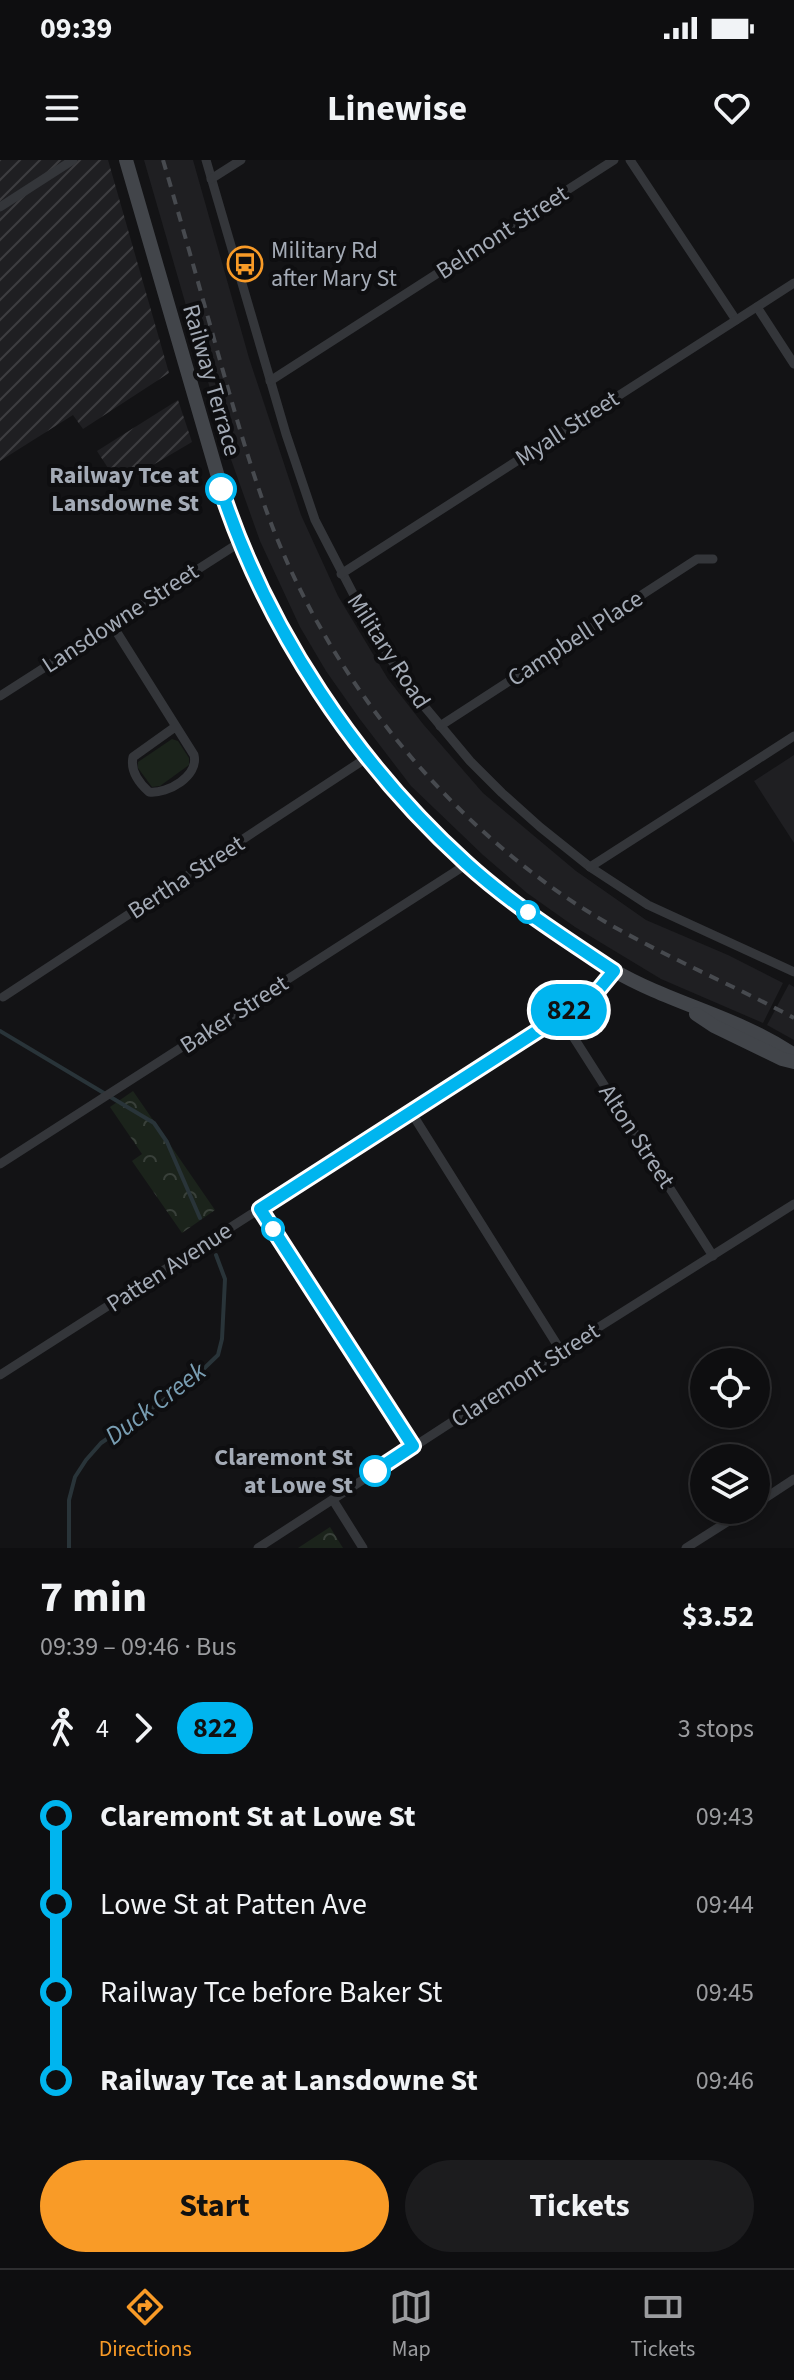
<!DOCTYPE html>
<meta charset="utf-8">
<style>
body{margin:0;font-family:"Source Sans 3",sans-serif;background:#1c1c1e;color:#f1f3f6;height:100vh;display:flex;flex-direction:column;font-size:30px;white-space:nowrap}
*{box-sizing:border-box;margin:0}
p{font-size:26px;color:#9b9c9f}
.icon{flex:none;width:44px;height:44px;fill:none;stroke:currentColor;stroke-width:2;stroke-linecap:round;stroke-linejoin:round}
.map{position:relative;height:1388px;overflow:hidden}
.side{display:flex;flex-direction:column;background:#0e0e10;flex:1}
.side>*{flex:none}
.badge{padding:0 16px;border-radius:26px;font-size:28px;line-height:52px}
.controls{position:absolute;left:690px;top:1188px;display:grid;gap:16px}
.controls a{display:grid;place-items:center;width:80px;height:80px;border-radius:50%;background:#0e0e10;box-shadow:0 4px 12px #0003,0 0 0 2px #2e2e30;font-size:40px}
.map>.badge{position:absolute;translate:-50% -50%;box-shadow:0 0 0 4px #fff}
.legs{display:flex;align-items:center;gap:12px;height:88px;padding:0 40px;font-size:26px}
.legs p{margin-inline-start:auto}
.summary{display:flex;align-items:center;justify-content:space-between;height:136px;padding:0 40px}
h1{font-size:44px;font-weight:700;line-height:60px}
.action{display:flex;gap:16px;margin-top:auto;padding:16px 40px}
.action a{flex:1;height:92px;border-radius:48px;background:#f99b27;color:#111;font-size:32px;font-weight:700;line-height:92px;text-align:center}
.action a+a{background:#1c1c1e;color:#f1f3f6}
ul{padding:0 40px;list-style:none}
li{display:flex;align-items:center;gap:28px;height:88px;font-size:30px}
li i{display:grid;place-items:center;width:12px;height:100%;margin:0 10px;background:currentColor}
li i::after{content:'';width:20px;height:20px;margin:-10px;border:6px solid;border-radius:50%;background:#0e0e10}
li p{margin-inline-start:auto}
li:first-child i{background:linear-gradient(#0000 50%,currentColor 0)}
li:last-child i{background:linear-gradient(currentColor 50%,#0000 0)}
.status{display:flex;justify-content:space-between;align-items:center;height:56px;padding:0 40px;background:#0e0e10;direction:ltr}
.status svg{height:22px;fill:currentColor}
header{display:flex;justify-content:space-between;align-items:center;height:104px;padding:0 40px;background:#0e0e10;font-size:36px;font-weight:700}
.dock{display:flex;justify-content:space-around;align-items:center;height:112px;border-top:2px solid #2e2e30;background:#0e0e10;font-size:22px;color:#9b9c9f}
.dock a{display:grid;justify-items:center;gap:4px}
.dock .on{color:#f99b27}
.map>svg:first-child{display:block}
.built{fill:#1f1f22}
.industrial{fill:url(#industrial-furrows)}
.green{fill:#1b231b}
.forest{fill:url(#forest-crowns)}
.lines{fill:none;stroke-linecap:round;stroke-linejoin:round}
.stream{stroke:#293439;stroke-width:4}
.minor{stroke:#34363a;stroke-width:9}
.secondary{stroke:#42454a;stroke-width:14}
.rail{stroke:#474a4f;stroke-width:4;stroke-dasharray:10 8;stroke-linecap:butt}
.line-1-casing{stroke:#fff;stroke-width:18}
.line-1{stroke:#00b5ef;stroke-width:12}
.stop-1-dot{fill:#fff;stroke:#00b5ef;stroke-width:4}
.labels{text-anchor:middle;stroke-width:8;stroke-linejoin:round;paint-order:stroke}
.street-label{font-size:24px;fill:#a4abb6;stroke:#0e0e10}
.poi-label{font-size:24px;fill:#a4abb6;stroke:#0e0e10;text-anchor:start}
.stop-label{font-size:24px;font-weight:bold;fill:#a4abb6;stroke:#0e0e10;text-anchor:end}
.water-label{font-size:26px;font-style:italic;fill:#799eb3;stroke:#0e0e10}
</style>
<div class="status"><b>09:39</b><svg viewBox="0 0 49 12"><path d="M0 12V9h3v3zM5 12V6h3v6zM10 12V3h3v9zM15 12V0h3v12zM26 1h20v11H26zM47 4h2v5h-2z"/></svg></div>
<header><svg class="icon" aria-label="menu" viewBox="0 0 24 24"><path d="M4 6h16M4 12h16M4 18h16"/></svg>Linewise<svg class="icon" aria-label="heart" viewBox="0 0 24 24"><path d="M12 20l-8-8c-3-5 5-10 8-4 3-6 11-1 8 4z"/></svg></header>
<div class="map">
<svg width="794" height="1388" viewBox="0 0 794 1388">
<defs>
<pattern id="industrial-furrows" width="10" height="10" patternUnits="userSpaceOnUse" patternTransform="scale(2)"><rect width="10" height="10" fill="#1f1f22"/><path d="M-1 1l2-2M0 10L10 0M9 11l2-2" fill="none" stroke="#3d3d40"/></pattern>
<pattern id="forest-crowns" width="20" height="18" patternUnits="userSpaceOnUse" patternTransform="scale(2)"><rect width="20" height="18" fill="#1b231b"/><path d="M2 6a3 3 0 1 1 6 0M12 15a3 3 0 1 1 6 0" fill="none" stroke="#39403a"/></pattern>
</defs>
<rect width="100%" height="100%" fill="#131315"/>
<g class="built">
<polygon points="144,0 193,0 249,198 301,355 338,436 388,519 423,564 483,633 576,711 646,760 728,795 783,823 763,863 661,819 575,767 527,733 483,695 411,626 359,558 326,511 300,467 260,381 228,291"/>
<polygon points="794,595 794,683 754,621"/>
<polygon points="789,824 794,827 794,880 767,865"/>
</g>
<g class="industrial">
<polygon points="0,0 108,0 169,213 83,269 73,255 0,301"/>
<polygon points="178,240 192,282 119,325 97,291"/>
</g>
<polygon class="green" points="172,579 178,581 189,598 189,605 160,626 152,627 138,608 138,602"/>
<g class="forest">
<polygon points="133,931 215,1050 182,1073 132,1001 142,994 110,947"/>
<polygon points="330,1367 343,1388 298,1388"/>
</g>
<g class="lines">
<g class="stream">
<polyline points="0,871 154,963 167,982 200,1058"/>
<polyline points="69,1388 69,1340 75,1317 86,1300 101,1283 190,1222 218,1195 222,1179 225,1119 216,1095"/>
</g>
<g class="minor">
<polyline points="206,0 286,274 315,360 374,474 414,534 470,601 502,633 540,667 590,707 648,745 794,812"/>
<polyline points="630,0 736,160"/>
<polyline points="211,19 241,0"/>
<polyline points="0,47 73,0"/>
<polyline points="757,147 794,204"/>
<polyline points="270,221 614,0"/>
<polyline points="341,414 794,123"/>
<path d="M111,463L194,595C199,616 168,634 149,632C139,623 130,611 133,597L175,567"/>
<polyline points="0,536 242,381"/>
<polyline points="440,566 697,399 713,399"/>
<polyline points="590,707 794,576"/>
<polyline points="3,837 368,597"/>
<polyline points="560,856 713,1096"/>
<polyline points="411,952 561,1191"/>
<polyline points="0,1004 467,704"/>
<polyline points="260,1049 413,1286"/>
<polyline points="0,1215 581,843 600,828 614,811"/>
<polyline points="333,1340 363,1388"/>
<polyline points="756,1344 794,1319"/>
<polyline points="258,1388 561,1191 794,1044"/>
<polyline points="686,1388 746,1350"/>
</g>
<g class="secondary">
<path d="M126,0L223,334C243,386 265,439 293,488C368,621 481,734 613,810C671,844 739,857 794,895"/>
<polyline points="696,854 714,866 782,899 794,902"/>
</g>
<path class="rail" d="M163,0C183,68 202,136 221,204C237,260 253,317 274,371C332,517 436,647 564,736C636,785 718,817 794,858"/>
</g>
<g class="lines">
<g class="line-1-casing">
<path id="line-1" d="M221,329C267,470 357,604 466,703C511,744 563,777 614,811L600,828L581,843L260,1049L413,1286L375,1311"/>
</g>
<use href="#line-1" class="line-1"/>
</g>
<defs>
<g id="bus-ring" transform="scale(1.8)"><circle r="9.5" fill="#0e0e10" stroke="#f99b27" stroke-width="1.5"/><path d="M-5-6H5V4H4V6H2V4H-2V6H-4V4H-5ZM-3.5-4V0h7V-4ZM-3.5 1.2v1.5H-2V1.2ZM2 1.2v1.5H3.5V1.2Z" fill="#f99b27"/></g>
</defs>
<g fill-rule="evenodd">
<use href="#bus-ring" x="245" y="104"/>
</g>
<g class="stop-1-dot">
<circle cx="221" cy="329" r="14"/>
<circle cx="528" cy="752" r="10"/>
<circle cx="273" cy="1069" r="10"/>
<circle cx="375" cy="1311" r="14"/>
</g>
<g class="labels">
<g class="street-label">
<text transform="translate(502 72) rotate(-33)" y="8">Belmont Street</text>
<text transform="translate(212 220) rotate(74)" y="8">Railway Terrace</text>
<text transform="translate(567 268) rotate(-33)" y="8">Myall Street</text>
<text transform="translate(120 458) rotate(-33)" y="8">Lansdowne Street</text>
<text transform="translate(575 478) rotate(-33)" y="8">Campbell Place</text>
<text transform="translate(389 491) rotate(57)" y="8">Military Road</text>
<text transform="translate(186 717) rotate(-33)" y="8">Bertha Street</text>
<text transform="translate(234 854) rotate(-33)" y="8">Baker Street</text>
<text transform="translate(637 976) rotate(57)" y="8">Alton Street</text>
<text transform="translate(169 1107) rotate(-33)" y="8">Patten Avenue</text>
<text transform="translate(525 1215) rotate(-33)" y="8">Claremont Street</text>
</g>
<g class="poi-label">
<text x="271" y="98">Military Rd<tspan x="271" dy="28">after Mary St</tspan></text>
</g>
<g class="stop-label">
<text x="199" y="323">Railway Tce at<tspan x="199" dy="28">Lansdowne St</tspan></text>
<text x="353" y="1305">Claremont St<tspan x="353" dy="28">at Lowe St</tspan></text>
</g>
<g class="water-label">
<text transform="translate(155 1243) rotate(-37)" y="9">Duck Creek</text>
</g>
</g>
</svg>
<div class="controls">
<a><svg class="icon" aria-label="locate" viewBox="0 0 24 24"><circle cx="12" cy="12" r="6"/><path d="M12 2v4M12 18v4M2 12h4M18 12h4"/></svg></a>
<a><svg class="icon" aria-label="layers" viewBox="0 0 24 24"><path d="M12 4l9 5-9 5-9-5zM3 14l9 5 9-5"/></svg></a>
</div>
<b class="badge" style="left:569px;top:850px;background:#00b5ef;color:#111">822</b>
</div>
<section class="side">
<div class="summary"><div><h1>7 min</h1><p>09:39 – 09:46 · Bus</p></div><b>$3.52</b></div>
<div class="legs"><svg class="icon" aria-label="walk" viewBox="0 0 24 24"><circle cx="13" cy="4" r="2"/><path d="M13 8l-2 6 4 7M11 14l-3 7M7 12l3-4h3l4 4"/></svg>4<svg class="icon" aria-label="forward" viewBox="0 0 24 24"><path d="M9 5l7 7-7 7"/></svg><b class="badge" style="background:#00b5ef;color:#111">822</b><p>3 stops</p></div>
<ul>
<li><i style="color:#00b5ef"></i><b>Claremont St at Lowe St</b><p>09:43</p></li>
<li><i style="color:#00b5ef"></i><span>Lowe St at Patten Ave</span><p>09:44</p></li>
<li><i style="color:#00b5ef"></i><span>Railway Tce before Baker St</span><p>09:45</p></li>
<li><i style="color:#00b5ef"></i><b>Railway Tce at Lansdowne St</b><p>09:46</p></li>
</ul>
<div class="action"><a>Start</a><a>Tickets</a></div>
</section>
<nav class="dock">
<a class="on"><svg class="icon" aria-label="directions" viewBox="0 0 24 24"><path d="M12 3l9 9-9 9-9-9zM9 14v-3h6M13 9l2 2-2 2"/></svg>Directions</a>
<a><svg class="icon" aria-label="map" viewBox="0 0 24 24"><path d="M3 6l6-2 6 2 6-2v14l-6 2-6-2-6 2zM9 4v14M15 6v14"/></svg>Map</a>
<a><svg class="icon" aria-label="tickets" viewBox="0 0 24 24"><path d="M3 7h18v10H3zM15 7v10"/></svg>Tickets</a>
</nav>
